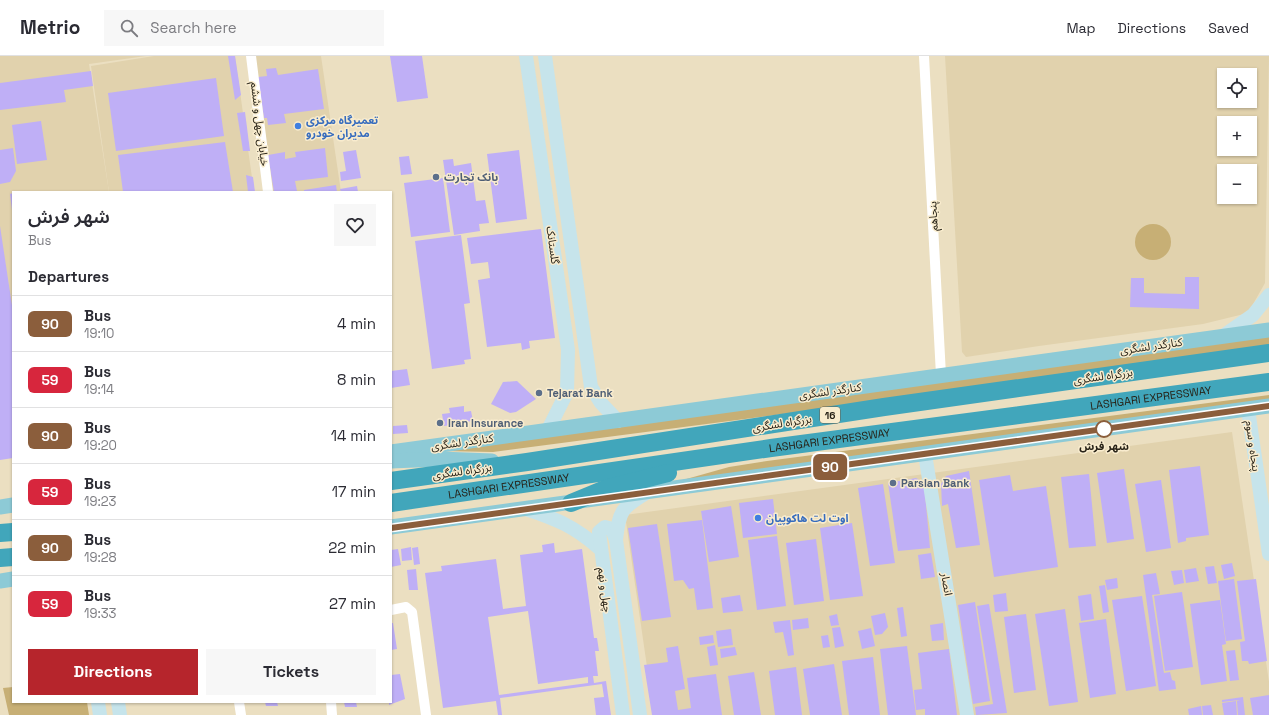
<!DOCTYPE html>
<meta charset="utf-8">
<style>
body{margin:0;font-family:"Space Grotesk","Noto Sans Arabic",sans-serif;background:#f7f7f7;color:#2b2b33;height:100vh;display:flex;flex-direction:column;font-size:15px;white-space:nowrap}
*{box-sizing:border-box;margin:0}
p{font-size:13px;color:#7c7c81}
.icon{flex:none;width:22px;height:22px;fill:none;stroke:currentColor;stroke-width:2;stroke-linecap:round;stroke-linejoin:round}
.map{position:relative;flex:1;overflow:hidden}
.sheet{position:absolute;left:12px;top:135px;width:380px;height:512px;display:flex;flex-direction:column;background:#fff;border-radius:0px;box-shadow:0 1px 3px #0004}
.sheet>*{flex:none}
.badge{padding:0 8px;border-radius:6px;font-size:14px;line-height:26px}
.buttons{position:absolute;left:1217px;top:12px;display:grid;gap:8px}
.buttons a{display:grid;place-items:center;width:40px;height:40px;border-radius:0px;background:#fff;box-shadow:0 1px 3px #0004;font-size:20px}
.map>.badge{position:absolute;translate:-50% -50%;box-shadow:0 0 0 2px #fff}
h2{padding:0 16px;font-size:15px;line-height:36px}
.round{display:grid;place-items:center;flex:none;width:42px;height:42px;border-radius:0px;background:#f7f7f7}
.overview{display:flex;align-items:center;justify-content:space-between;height:68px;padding:0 16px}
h1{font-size:19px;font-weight:600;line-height:30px}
.cta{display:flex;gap:8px;margin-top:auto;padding:8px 16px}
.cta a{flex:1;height:46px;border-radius:0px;background:#b6252c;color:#fff;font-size:16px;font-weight:600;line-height:46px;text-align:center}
.cta a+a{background:#f7f7f7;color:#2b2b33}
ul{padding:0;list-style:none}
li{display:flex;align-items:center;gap:12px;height:56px;padding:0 16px;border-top:1px solid #e1e1e2}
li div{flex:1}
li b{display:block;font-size:15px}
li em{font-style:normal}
li .badge{min-width:44px;font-weight:700;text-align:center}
header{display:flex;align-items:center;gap:24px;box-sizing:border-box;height:56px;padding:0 20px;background:#fff;border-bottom:1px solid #e1e1e2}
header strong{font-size:19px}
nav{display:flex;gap:22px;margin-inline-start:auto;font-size:14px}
.search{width:280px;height:36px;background:#f7f7f7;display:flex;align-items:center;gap:10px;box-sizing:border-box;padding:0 14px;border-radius:0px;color:#7c7c81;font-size:15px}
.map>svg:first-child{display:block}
.built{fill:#e1d2ad;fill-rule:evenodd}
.green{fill:#c7af75}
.building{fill:#bfaff6;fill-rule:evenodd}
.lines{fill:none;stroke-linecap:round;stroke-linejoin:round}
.street{stroke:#fff;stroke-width:10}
.secondary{stroke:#c6e4eb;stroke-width:14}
.primary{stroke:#8dcad6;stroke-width:15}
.highway{stroke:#41a6bb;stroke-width:18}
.line-casing{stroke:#fff;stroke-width:9}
.line{stroke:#8b5e3c;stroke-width:6}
.shop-dot{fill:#3f7fe0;stroke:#f9ecce;stroke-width:1.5}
.service-dot{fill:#5c6f8a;stroke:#f9ecce;stroke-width:1.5}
.stop-dot{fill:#fff;stroke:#8b5e3c;stroke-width:2}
.labels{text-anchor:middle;stroke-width:3;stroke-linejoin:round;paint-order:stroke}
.shield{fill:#f9ecce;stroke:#665f4e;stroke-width:1}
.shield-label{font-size:10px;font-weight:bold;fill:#272217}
.shop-label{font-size:11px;font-weight:bold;fill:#366cbe;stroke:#f9ecce;text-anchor:start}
.street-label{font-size:11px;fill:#272217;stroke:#f9ecce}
.service-label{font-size:11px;font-weight:bold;fill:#4e5e75;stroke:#f9ecce;text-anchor:start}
.stop-label{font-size:11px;font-weight:bold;fill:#272217;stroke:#f9ecce}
</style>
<header>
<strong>Metrio</strong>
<div class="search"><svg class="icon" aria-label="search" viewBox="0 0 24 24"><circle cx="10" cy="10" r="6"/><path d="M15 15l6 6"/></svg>Search here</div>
<nav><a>Map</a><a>Directions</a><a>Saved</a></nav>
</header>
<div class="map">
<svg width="1269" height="659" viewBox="0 0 1269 659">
<rect width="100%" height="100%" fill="#ebdfc1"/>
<g class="built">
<polygon points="0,0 146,0 89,8 109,136 13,136 13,263 0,177"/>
<polygon points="154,0 235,0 254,136 109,136 91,10"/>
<polygon points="255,0 321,0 341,136 273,136"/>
<path d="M945,0H1269L1265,227L1248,257L1203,268L1039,290L966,301L962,296ZM1224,19H1250V45H1224ZM1224,67H1250V93H1224ZM1224,115H1250V141H1224Z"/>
<polygon points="1232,376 1269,626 1269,659 654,659 625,459"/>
</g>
<g class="green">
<circle cx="1153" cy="186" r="18"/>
<polygon points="1269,280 1269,291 929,339 493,396 443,395"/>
<polygon points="1269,339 1269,346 665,429 729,411 767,405"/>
<polygon points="13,631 13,646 87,646 89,659 9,659 3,632"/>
</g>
<g class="building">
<polygon points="228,0 235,0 241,39 235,44"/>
<polygon points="390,0 422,0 428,42 397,46"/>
<polygon points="276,12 278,19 318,13 324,53 284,58 286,67 268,69 267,62 264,62 258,21 267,20 266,13"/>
<polygon points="91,15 93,30 64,34 66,46 0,54 0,27"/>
<polygon points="216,22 224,80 116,95 108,37"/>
<polygon points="245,56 250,95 243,95 237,57"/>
<polygon points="41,65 47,104 17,108 12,69"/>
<polygon points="225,86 233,136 123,136 118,99"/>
<polygon points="13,92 16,115 10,126 0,128 0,94"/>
<polygon points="325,92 328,121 295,125 297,135 274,136 268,99 285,96 285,103 296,101 295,96"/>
<polygon points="356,94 361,122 341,125 340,116 346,115 343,96"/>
<polygon points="519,94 527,163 496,167 487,98"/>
<polygon points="409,100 412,118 401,119 399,101"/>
<polygon points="453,103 454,110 471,107 476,145 485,144 489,167 479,168 480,175 454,179 443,104"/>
<polygon points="246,119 253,121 255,136 248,136"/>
<polygon points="443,122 450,176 411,181 404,127"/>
<polygon points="336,129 337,136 304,136 304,134"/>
<polygon points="357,130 358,136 341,136 340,133"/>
<polygon points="13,137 13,154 12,154 10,138"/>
<polygon points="0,170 13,256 13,402 0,404"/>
<polygon points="541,173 555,282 529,285 530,292 522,294 521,287 487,291 478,224 490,222 488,206 471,208 467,182"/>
<polygon points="461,179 470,247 464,248 471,303 464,304 465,308 432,313 415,185"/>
<polygon points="1185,221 1199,221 1199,253 1130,251 1131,222 1144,222 1144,237 1185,238"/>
<polygon points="407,313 410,329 391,332 391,315"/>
<polygon points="517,325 536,343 516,356 510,357 491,348 503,326"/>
<polygon points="464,350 464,356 471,355 473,365 466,366 463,370 454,371 451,369 444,370 442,358 450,357 449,352"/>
<polygon points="407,369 408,377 393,378 393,370"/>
<polygon points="1200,410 1209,479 1186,482 1186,485 1178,487 1169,414"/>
<polygon points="1124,413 1134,483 1107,487 1097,417"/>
<polygon points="969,415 980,489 956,492 948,448 942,450 941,428 946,420"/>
<polygon points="1089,418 1096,490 1069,492 1061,421"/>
<polygon points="1010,419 1013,435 1046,430 1058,511 994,521 979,424"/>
<polygon points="916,422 924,427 930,492 898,495 888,427"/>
<polygon points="1161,424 1171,492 1146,496 1135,428"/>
<polygon points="883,428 895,507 870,510 858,432"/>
<polygon points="773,443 777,478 743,482 739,447"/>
<polygon points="731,450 739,501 709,506 701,455"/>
<polygon points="702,464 713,552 697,554 694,532 689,533 683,524 674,525 667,468"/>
<polygon points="852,467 863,540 830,544 820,472"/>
<polygon points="657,468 671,561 642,565 628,472"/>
<polygon points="777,480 786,550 757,554 748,484"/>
<polygon points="816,483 824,545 794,549 786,487"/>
<path d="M554,487L555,497L582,493L594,582H597L599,595H595L598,620H593L594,627L606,625L611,659H596L594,642L604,641L602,628L500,642L502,659H498L496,645L443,652L425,517L442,515L441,510L496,503L503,553L526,550L520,499L543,496L542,489ZM528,555L538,628L588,621V627L499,639L488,561Z"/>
<polygon points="411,491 412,504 402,505 401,493"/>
<polygon points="418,491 420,508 414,509 412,492"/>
<polygon points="398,493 401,509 391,511 391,494"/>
<polygon points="931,497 935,521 921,523 918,499"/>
<polygon points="1232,507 1235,520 1224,523 1221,509"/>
<polygon points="1214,510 1217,527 1208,528 1205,511"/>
<polygon points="1196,512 1199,525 1186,527 1184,514"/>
<polygon points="416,513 418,534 409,534 407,514"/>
<polygon points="1182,514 1184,527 1174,529 1171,515"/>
<polygon points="1156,517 1160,538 1152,539 1164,617 1170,616 1172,624 1175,625 1176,633 1159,635 1143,519"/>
<polygon points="1117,522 1118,532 1107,534 1105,524"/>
<polygon points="1234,523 1242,583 1226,585 1218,525"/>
<polygon points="1256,523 1267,605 1249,608 1248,605 1242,605 1240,586 1245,585 1237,525"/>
<polygon points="1105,529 1109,556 1103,557 1099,530"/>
<polygon points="1182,536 1193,611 1165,615 1154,540"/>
<polygon points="1006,537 1008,555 995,556 993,539"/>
<polygon points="1091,538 1094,563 1081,565 1078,540"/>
<polygon points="740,539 743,555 723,557 721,542"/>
<polygon points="1142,540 1156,630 1126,635 1112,544"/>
<polygon points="1220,544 1226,588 1222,589 1227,625 1201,629 1190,548"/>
<polygon points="975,546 990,645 973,648 958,549"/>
<polygon points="989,548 1007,657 976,659 975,651 993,648 977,550"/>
<polygon points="903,551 907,580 901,581 897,552"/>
<polygon points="1065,553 1078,646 1049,650 1035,558"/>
<polygon points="885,557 888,571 882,578 875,579 871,560"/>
<polygon points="837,558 839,569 831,570 829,560"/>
<polygon points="1026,558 1036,634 1014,637 1004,561"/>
<polygon points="808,562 809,572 793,574 792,564"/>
<polygon points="1106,563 1116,638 1090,642 1079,567"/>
<polygon points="790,564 794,599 788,600 783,576 775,577 773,566"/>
<polygon points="391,567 393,567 397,593 391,594"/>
<polygon points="943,567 944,584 932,585 930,569"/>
<polygon points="840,571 844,590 835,592 832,572"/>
<polygon points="871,572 875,590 862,593 858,575"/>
<polygon points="731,573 733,589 718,591 716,575"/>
<polygon points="713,579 714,587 700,589 699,581"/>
<polygon points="828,579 830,591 823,592 821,580"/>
<polygon points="715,589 718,609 710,610 707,591"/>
<polygon points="678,590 685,633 675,635 678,654 691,652 687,622 716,618 722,659 652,659 644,609 668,606 666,592"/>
<polygon points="907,590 916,659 888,659 880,593"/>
<polygon points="735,591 737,599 721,602 720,593"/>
<polygon points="949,593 957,659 925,659 925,653 916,654 914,634 922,633 918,597"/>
<polygon points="1235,594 1239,624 1230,625 1226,595"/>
<polygon points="873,601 880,659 849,659 842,605"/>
<polygon points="834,608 842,659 810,659 803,613"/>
<polygon points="796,611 802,659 775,659 769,615"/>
<polygon points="754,616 761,659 734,659 728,620"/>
<polygon points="400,618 405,643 389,649 389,646 391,646 391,619"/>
<polygon points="1269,639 1269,659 1253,659 1250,642"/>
<polygon points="1243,641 1245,659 1238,659 1237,645 1240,644 1222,646 1222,644"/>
<polygon points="1236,645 1237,659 1224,659 1222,647"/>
<polygon points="265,646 277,646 278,650 266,650"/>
<polygon points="344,646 356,646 357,651 345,651"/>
<polygon points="1211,649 1213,659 1203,659 1202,650"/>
<polygon points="1201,650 1202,659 1189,659 1188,653"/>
</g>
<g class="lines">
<g class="street">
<polyline points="251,0 268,136"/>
<polyline points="924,0 941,319"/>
<polyline points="391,554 406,551 412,556 426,659"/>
<polyline points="239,646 241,659"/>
<polyline points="331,646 332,659"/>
</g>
<g class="secondary">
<polyline points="526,0 568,294 567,336 548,374"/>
<polyline points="545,0 591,331 601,347 618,365"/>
<polyline points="1223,280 1253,259 1269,239"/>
<polyline points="1248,353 1269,498"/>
<polyline points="925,398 967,659"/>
<path d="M526,453C557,463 575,471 599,492"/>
<polyline points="616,484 612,473 605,471 599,476 623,659"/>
<polyline points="98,646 100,659"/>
<polyline points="118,646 120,659"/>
<path d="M640,659L616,484C619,453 623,451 648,436"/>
</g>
<g class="primary">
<polyline points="391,396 1269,274"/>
<polyline points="391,405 440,403 492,405"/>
<polyline points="0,451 13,449"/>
<polyline points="391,471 1269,350"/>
<polyline points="0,525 13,523"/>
</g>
<g class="highway">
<polyline points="391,425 527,406 884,351 1269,297"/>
<path id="s1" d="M391,447L771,392L1269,326"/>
<polyline points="571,447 605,433 668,417"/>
<polyline points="0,477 13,476"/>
<polyline points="0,502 13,501"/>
</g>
</g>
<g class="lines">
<g class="line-casing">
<polyline id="line" points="391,472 1269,350"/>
</g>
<use href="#line" class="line"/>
</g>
<g class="shop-dot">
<circle cx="298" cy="70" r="4"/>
<circle cx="758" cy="462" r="4"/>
</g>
<g class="service-dot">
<circle cx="436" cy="121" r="4"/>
<circle cx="539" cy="337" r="4"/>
<circle cx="440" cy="367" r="4"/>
<circle cx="893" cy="427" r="4"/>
</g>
<circle class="stop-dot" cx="1104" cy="373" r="8"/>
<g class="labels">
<rect class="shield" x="820" y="351" width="20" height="16" rx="3"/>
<g class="shield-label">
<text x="830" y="363">16</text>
</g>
<g class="shop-label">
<text x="306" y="68">تعمیرگاه مرکزی<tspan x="306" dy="13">مدیران خودرو</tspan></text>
<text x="766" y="466">اوت لت هاکوپیان</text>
</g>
<g class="street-label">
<text transform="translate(260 68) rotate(83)" y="4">خیابان چهل و ششم</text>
<text transform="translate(933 160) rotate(-93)" y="4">پنجاهم</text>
<text transform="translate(553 189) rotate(82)" y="4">گلستانک</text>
<text transform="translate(1151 290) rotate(-8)" y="4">کنارگذر لشگری</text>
<text transform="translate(1103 320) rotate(-8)" y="4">بزرگراه لشگری</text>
<text transform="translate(830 335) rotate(-8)" y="4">کنارگذر لشگری</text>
<text dy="4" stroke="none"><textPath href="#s1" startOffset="767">LASHGARI EXPRESSWAY</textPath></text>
<text transform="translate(782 367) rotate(-9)" y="4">بزرگراه لشگری</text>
<text dy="4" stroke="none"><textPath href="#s1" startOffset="443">LASHGARI EXPRESSWAY</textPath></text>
<text transform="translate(462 386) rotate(-8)" y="4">کنارگذر لشگری</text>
<text transform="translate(1253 390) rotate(82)" y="4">پنجاه و سوم</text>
<text transform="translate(462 415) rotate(-8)" y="4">بزرگراه لشگری</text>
<text dy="4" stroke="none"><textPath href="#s1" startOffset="119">LASHGARI EXPRESSWAY</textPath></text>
<text transform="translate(947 528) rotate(81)" y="4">انصار</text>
<text transform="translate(605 534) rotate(82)" y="4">چهل و نهم</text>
</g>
<g class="service-label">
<text x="444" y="125">بانک تجارت</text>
<text x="547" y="341">Tejarat Bank</text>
<text x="448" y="371">Iran Insurance</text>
<text x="901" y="431">Parsian Bank</text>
</g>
<g class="stop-label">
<text x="1104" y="394">شهر فرش</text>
</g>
</g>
</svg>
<div class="buttons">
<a><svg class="icon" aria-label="locate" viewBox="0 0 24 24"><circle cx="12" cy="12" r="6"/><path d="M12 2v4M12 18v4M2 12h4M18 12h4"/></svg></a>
<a>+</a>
<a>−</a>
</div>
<b class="badge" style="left:830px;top:411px;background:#8b5e3c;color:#fff">90</b>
<section class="sheet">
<div class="overview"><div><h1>شهر فرش</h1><p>Bus</p></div><a class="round"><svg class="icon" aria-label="heart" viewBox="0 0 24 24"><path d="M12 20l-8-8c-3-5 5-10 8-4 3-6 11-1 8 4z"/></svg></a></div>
<h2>Departures</h2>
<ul>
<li><span class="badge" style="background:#8b5e3c;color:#fff">90</span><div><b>Bus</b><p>19:10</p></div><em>4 min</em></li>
<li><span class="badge" style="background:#d7263d;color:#fff">59</span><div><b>Bus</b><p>19:14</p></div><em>8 min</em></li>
<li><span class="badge" style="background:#8b5e3c;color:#fff">90</span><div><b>Bus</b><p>19:20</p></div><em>14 min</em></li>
<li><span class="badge" style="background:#d7263d;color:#fff">59</span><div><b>Bus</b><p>19:23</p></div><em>17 min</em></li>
<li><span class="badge" style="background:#8b5e3c;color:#fff">90</span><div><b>Bus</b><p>19:28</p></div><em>22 min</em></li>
<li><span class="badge" style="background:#d7263d;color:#fff">59</span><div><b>Bus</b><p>19:33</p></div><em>27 min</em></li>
</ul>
<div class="cta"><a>Directions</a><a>Tickets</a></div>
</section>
</div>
